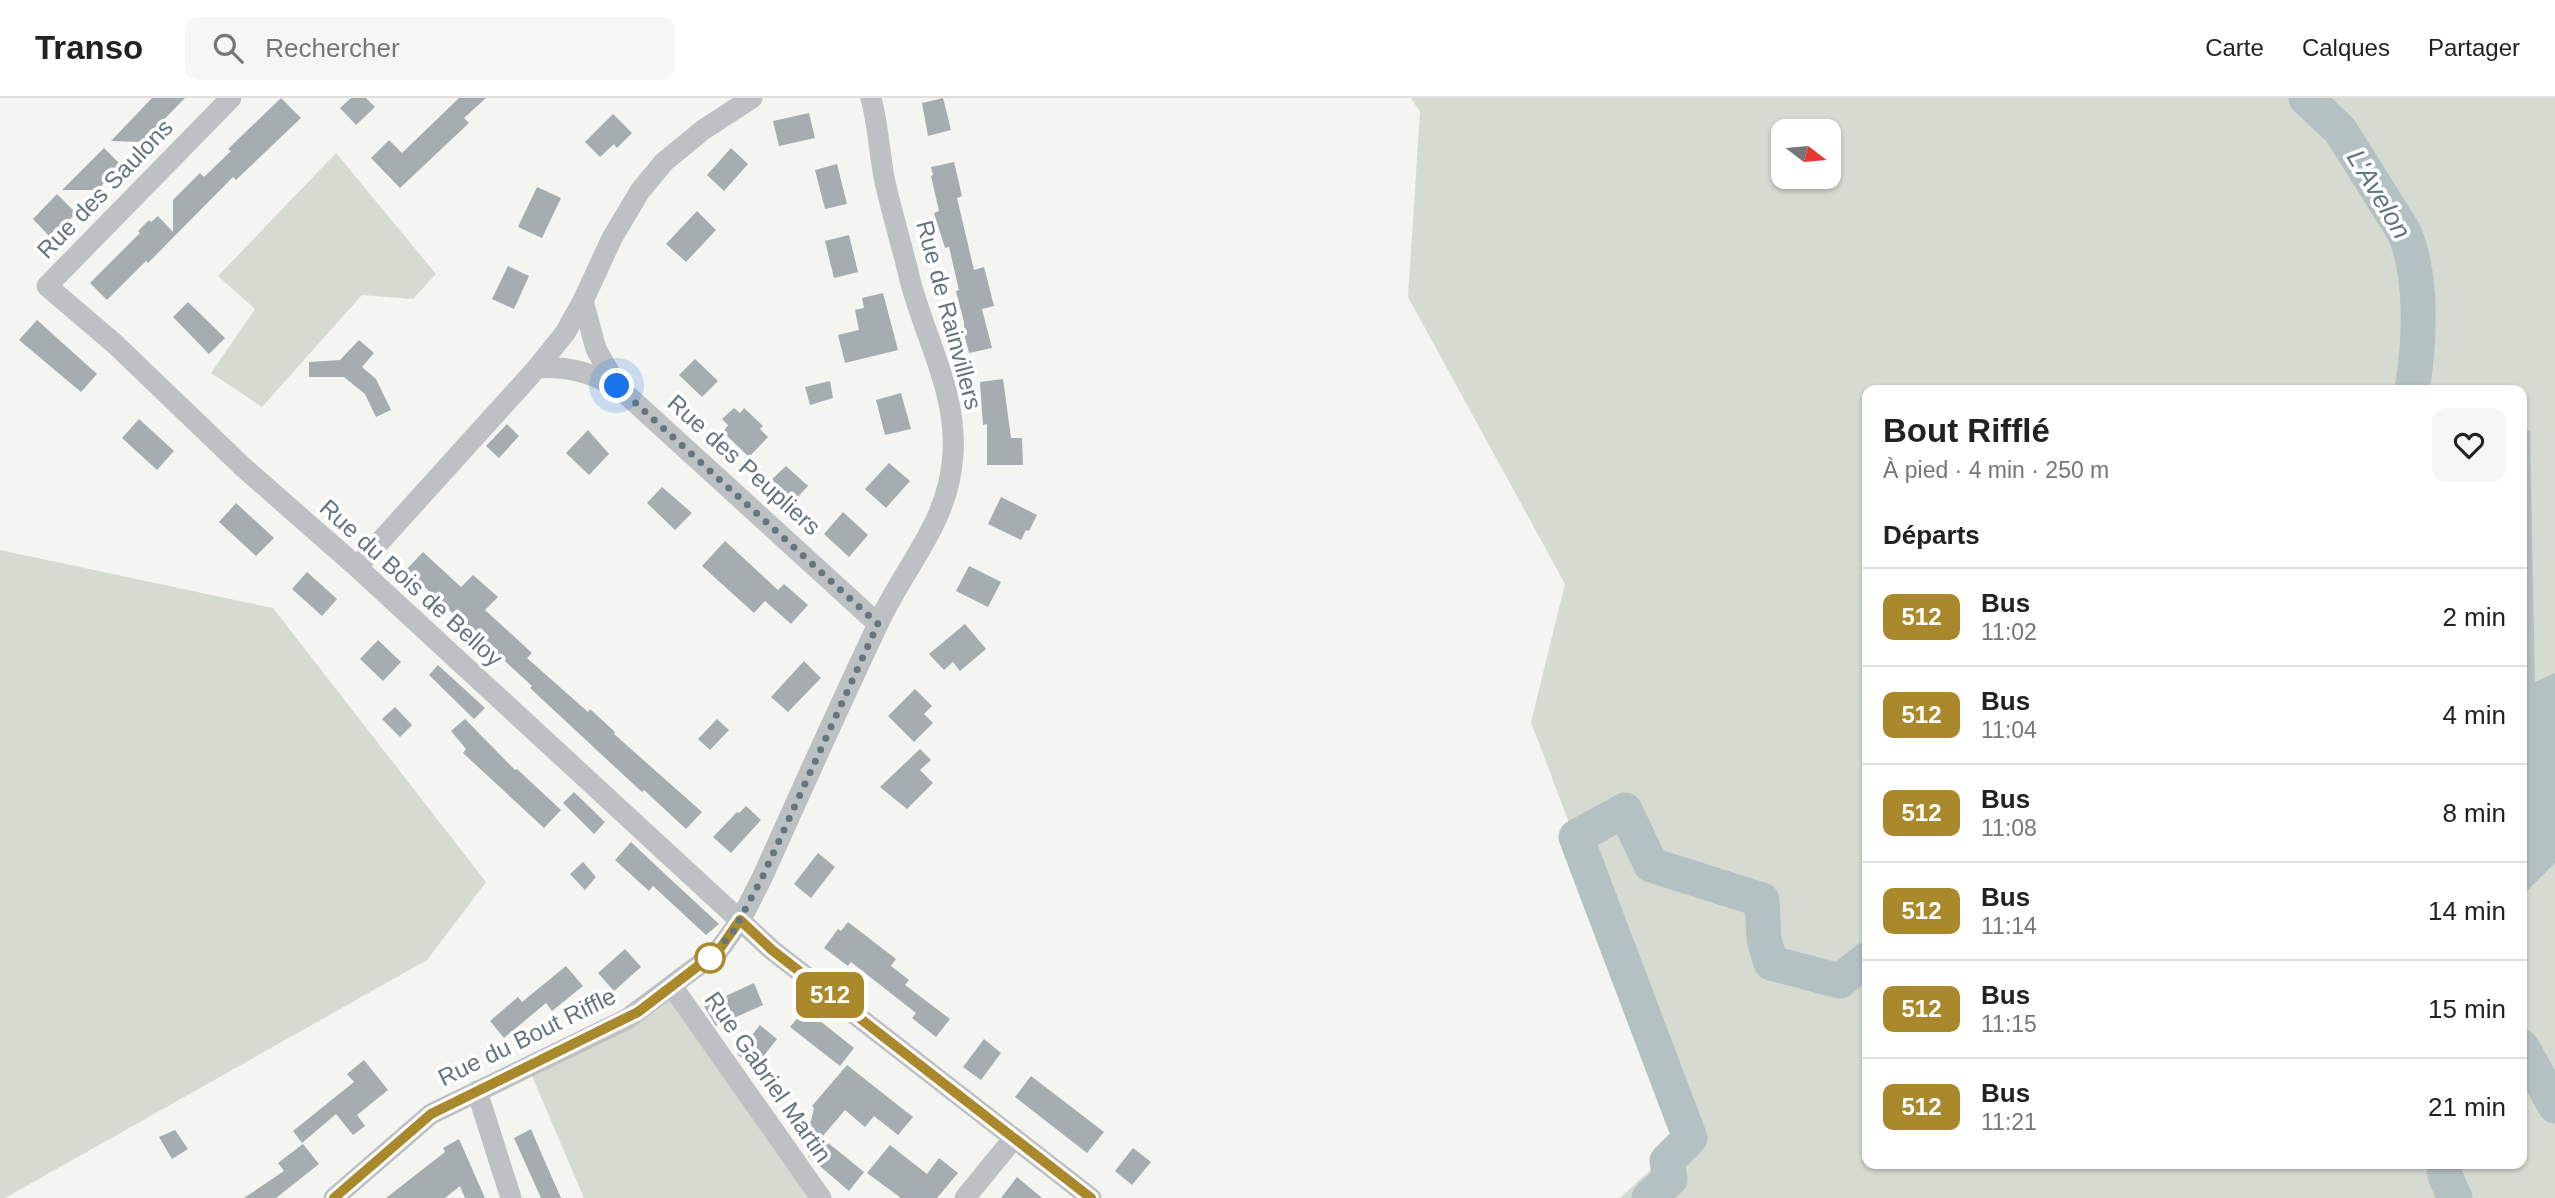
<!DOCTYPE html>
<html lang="fr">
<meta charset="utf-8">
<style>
body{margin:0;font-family:Helvetica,sans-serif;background:#f6f6f6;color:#222;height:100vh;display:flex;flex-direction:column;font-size:26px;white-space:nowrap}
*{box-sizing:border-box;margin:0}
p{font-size:23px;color:#767676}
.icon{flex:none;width:38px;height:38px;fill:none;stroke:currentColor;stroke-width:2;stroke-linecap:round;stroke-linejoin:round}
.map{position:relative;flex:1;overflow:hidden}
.side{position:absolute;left:1862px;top:287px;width:665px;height:784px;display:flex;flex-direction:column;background:#fff;border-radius:14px;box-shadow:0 2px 5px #0004}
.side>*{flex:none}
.badge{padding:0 14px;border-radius:10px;font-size:24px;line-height:46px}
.needle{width:46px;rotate:106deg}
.controls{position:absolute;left:1771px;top:21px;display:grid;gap:14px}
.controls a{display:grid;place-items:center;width:70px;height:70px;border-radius:14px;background:#fff;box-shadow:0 2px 5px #0004;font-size:35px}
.you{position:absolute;width:35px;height:35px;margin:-18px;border:5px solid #fff;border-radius:50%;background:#1a73e8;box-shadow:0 0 0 10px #1a73e833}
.map>.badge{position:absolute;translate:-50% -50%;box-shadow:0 0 0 4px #fff}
h2{padding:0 21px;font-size:26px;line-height:63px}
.round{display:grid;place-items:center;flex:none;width:74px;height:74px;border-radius:14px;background:#f6f6f6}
.headline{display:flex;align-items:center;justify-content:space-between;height:119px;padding:0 21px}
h1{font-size:33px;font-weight:600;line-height:52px}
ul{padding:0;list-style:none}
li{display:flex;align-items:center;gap:21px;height:98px;padding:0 21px;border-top:2px solid #e0e0e0}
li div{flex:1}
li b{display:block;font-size:26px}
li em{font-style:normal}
li .badge{min-width:77px;font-weight:700;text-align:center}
header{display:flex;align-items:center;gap:42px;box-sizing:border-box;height:98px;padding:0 35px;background:#fff;border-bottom:2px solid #e0e0e0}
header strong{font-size:33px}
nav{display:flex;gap:38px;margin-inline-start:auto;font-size:24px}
.search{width:490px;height:63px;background:#f6f6f6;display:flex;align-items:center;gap:18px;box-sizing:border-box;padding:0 24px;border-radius:14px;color:#767676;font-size:26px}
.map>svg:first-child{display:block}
.green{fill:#d6dbd2;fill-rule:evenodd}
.water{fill:#b4c1c3}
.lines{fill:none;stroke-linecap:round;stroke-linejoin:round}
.river{stroke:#b4c1c3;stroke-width:35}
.building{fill:#a5adb1}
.minor{stroke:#bdc1c4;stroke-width:21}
.line-casing{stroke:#fff;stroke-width:16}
.line{stroke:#aa892c;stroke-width:10}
.walk{stroke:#66767f;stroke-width:7;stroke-dasharray:0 12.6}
.stop-dot{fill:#fff;stroke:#aa892c;stroke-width:3.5}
.labels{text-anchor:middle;stroke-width:7;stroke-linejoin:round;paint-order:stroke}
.street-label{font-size:24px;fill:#66767f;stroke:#fff}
.water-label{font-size:26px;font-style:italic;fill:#61777c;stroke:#fff}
</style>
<header>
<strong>Transo</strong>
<div class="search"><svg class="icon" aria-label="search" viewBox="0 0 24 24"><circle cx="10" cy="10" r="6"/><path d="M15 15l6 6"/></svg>Rechercher</div>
<nav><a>Carte</a><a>Calques</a><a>Partager</a></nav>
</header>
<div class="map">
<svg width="2555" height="1100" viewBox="0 0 2555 1100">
<rect width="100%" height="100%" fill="#f4f4f1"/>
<g class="green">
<path d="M1411,0H2555V1100H1620L1687,1038L1531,624L1565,486L1408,199L1420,14ZM1783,33H1829V79H1783ZM1867,292H2522V1066H1867Z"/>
<polygon points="336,55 436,176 413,201 362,197 262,309 211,275 255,211 218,178"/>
<polygon points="0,452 273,510 486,784 427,862 5,1100 0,1100"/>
<polygon points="672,901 810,1100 584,1100 532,978"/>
</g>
<polygon class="water" points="2522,332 2530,333 2535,584 2555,575 2555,765 2522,798"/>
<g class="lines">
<g class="river">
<path d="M2306,0L2340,32L2404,134C2423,179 2420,244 2412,292"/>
<polyline points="2522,949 2555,1008"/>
<polyline points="2444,1066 2445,1078 2455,1100"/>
<polyline points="1649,1100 1670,1081 1667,1063 1690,1040 1576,739 1625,712 1651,767 1762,802 1764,842 1771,865 1840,883 1867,861"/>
</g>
</g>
<g class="building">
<polygon points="152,0 185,0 142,44 111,43"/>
<polygon points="281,0 301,20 236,82 233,79 148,165 146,163 107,202 90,185 140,135 138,133 149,122 151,124 158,118 173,134 173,102 200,75 204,79 231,53 228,51"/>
<polygon points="351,0 366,0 375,9 356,27 340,10"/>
<polygon points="459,0 486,0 464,20 469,25 400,90 371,60 389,42 402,55"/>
<polygon points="943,0 951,32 928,38 922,5"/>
<polygon points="809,15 815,40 779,48 773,23"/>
<polygon points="613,16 632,35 617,50 614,46 600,59 585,44"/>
<polygon points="104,50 122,68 97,92 62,92"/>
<polygon points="731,50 748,66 724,93 707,77"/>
<polygon points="954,64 962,98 957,100 974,172 984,169 994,208 982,211 992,250 969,255 964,235 964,224 956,193 959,192 949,149 945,150 934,115 939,113 931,78 933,77 931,69"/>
<polygon points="837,66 847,106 825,111 815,72"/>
<polygon points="537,89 561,100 542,140 518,129"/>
<polygon points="57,96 76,115 51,140 33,121"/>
<polygon points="697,113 716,132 686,164 666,146"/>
<polygon points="849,137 858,174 834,180 825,143"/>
<polygon points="508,168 529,178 514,211 492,201"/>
<polygon points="883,195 898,252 845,265 838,237 859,232 855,212 864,210 862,200"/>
<polygon points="188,204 225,240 209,256 173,219"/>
<polygon points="37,222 97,276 81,294 19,242"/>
<polygon points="359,242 374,255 362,269 376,281 391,312 376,319 365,296 344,279 309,279 309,264 340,262"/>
<polygon points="695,261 718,283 702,299 679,277"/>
<polygon points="1003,281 1011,340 1022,340 1023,367 987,367 987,326 983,327 980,284"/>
<polygon points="830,283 833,300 810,307 805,289"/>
<polygon points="901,295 911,331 885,337 876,302"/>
<polygon points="734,310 740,315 744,310 763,328 760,331 768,339 749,359 723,334 728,327 722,321"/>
<polygon points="139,321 174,353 157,372 122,340"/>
<polygon points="507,326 519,338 499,360 486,348"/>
<polygon points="588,332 609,356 589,377 566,355"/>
<polygon points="889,365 910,383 886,410 865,391"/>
<polygon points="786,368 808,388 791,406 768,385"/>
<polygon points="662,389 692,415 675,432 647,405"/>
<polygon points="1001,399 1037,417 1029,433 1026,432 1021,442 988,426"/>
<polygon points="236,405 274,440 256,458 219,424"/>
<polygon points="843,414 868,437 849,459 824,436"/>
<polygon points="725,443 778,492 784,486 808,507 791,526 765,503 754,515 702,468"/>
<polygon points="423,454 461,489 473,477 498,499 485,512 532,555 527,560 588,614 590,611 615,634 614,636 702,714 686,731 644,692 642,694 616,670 530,590 532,588 406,472"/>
<polygon points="969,468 1001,484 988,509 956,493"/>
<polygon points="307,474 337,501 322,518 292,491"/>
<polygon points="965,526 986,551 960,573 953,564 944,572 929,556"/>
<polygon points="378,542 401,564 383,583 360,561"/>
<polygon points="804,563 821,580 788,614 771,599"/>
<polygon points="438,567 485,610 474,621 429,577"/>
<polygon points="915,591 932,608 924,616 933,625 914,644 888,618"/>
<polygon points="395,609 412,627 400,639 382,621"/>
<polygon points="465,621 515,672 517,671 561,712 544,730 463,655 466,651 451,633"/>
<polygon points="717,621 729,632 710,652 698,641"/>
<polygon points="920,651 931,662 920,672 933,685 907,711 880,689"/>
<polygon points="574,694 605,724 594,736 563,705"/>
<polygon points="746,708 761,722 731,755 713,739 737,714 739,715"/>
<polygon points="631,744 665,776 719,826 706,837 653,788 649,793 615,762"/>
<polygon points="818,755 835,769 811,800 794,786"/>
<polygon points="583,764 596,779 585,792 570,776"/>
<polygon points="848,824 896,861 891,868 909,882 905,887 950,921 936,939 912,920 916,915 851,864 848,868 824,850 838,831 841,833"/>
<polygon points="625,851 641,869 614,893 598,875"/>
<polygon points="566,868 583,888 552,913 546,905 504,940 490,923 518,899 522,904"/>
<polygon points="754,885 763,907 716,928 704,908"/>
<polygon points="805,911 854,950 840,968 790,929"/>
<polygon points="760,927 777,941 754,970 737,956"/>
<polygon points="984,941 1001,955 981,982 963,969"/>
<polygon points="364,962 388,992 357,1017 365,1028 353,1037 336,1016 302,1045 293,1033 354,984 347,976"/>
<polygon points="847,967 913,1019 898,1037 874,1018 865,1029 845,1012 822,1039 807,1028 811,1023 814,1010 812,1008"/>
<polygon points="1031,978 1104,1034 1087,1055 1015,999"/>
<polygon points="531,1031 542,1057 561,1100 541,1100 514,1040"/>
<polygon points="175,1032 188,1051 172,1061 159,1039"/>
<polygon points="822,1040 864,1074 849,1093 808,1058"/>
<polygon points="459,1041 485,1100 465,1100 460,1088 445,1100 386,1100 445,1054 443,1050"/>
<polygon points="303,1046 319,1066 276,1100 244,1100 284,1073 278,1065"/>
<polygon points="890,1047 927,1076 939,1060 958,1075 937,1100 901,1100 867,1075"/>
<polygon points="1133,1050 1151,1064 1132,1087 1115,1073"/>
<polygon points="1017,1079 1042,1100 1001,1100"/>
</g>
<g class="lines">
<g class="minor">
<polyline points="231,0 47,188 116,247 243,369 357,469 772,852 1091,1100"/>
<polyline points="537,270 565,235 583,203"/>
<polyline points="617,288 596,251 583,203 612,140 640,93 664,64 703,32 752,0"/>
<path d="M357,469L537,270C567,267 589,275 617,288L878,526"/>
<polyline points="672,888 821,1100"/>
<polyline points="477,993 511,1100"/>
<path d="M334,1100L431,1016L627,921L719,852L740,823L762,780C801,693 840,606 881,520C909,462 949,423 953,356C957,294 925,240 910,182C902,147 891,113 884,79C879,52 878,26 871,0"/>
<polyline points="965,1100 1014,1040"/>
</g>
</g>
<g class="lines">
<g class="line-casing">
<polyline id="line" points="334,1100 431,1016 638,914 719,852 740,822 772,852 1091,1100"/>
</g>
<use href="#line" class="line"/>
<polyline class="walk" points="617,288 878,526 762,780 733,834 710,860"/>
</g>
<circle class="stop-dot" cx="710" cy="860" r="14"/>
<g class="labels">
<g class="street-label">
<text transform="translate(105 91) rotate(-46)" y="8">Rue des Saulons</text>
<text transform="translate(949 217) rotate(75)" y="8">Rue de Rainvillers</text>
<text transform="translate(744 367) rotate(42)" y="8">Rue des Peupliers</text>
<text transform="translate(411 485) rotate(42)" y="8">Rue du Bois de Belloy</text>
<text transform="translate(527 939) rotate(-26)" y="8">Rue du Bout Riffle</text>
<text transform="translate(768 979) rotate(55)" y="8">Rue Gabriel Martin</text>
</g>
<g class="water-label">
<text transform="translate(2379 96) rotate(59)" y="9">L'Avelon</text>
</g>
</g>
</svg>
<div class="controls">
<a><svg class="needle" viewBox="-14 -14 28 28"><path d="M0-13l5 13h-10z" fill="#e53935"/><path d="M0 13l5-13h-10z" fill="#767676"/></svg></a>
</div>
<div class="you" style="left:617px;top:288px"></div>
<b class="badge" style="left:830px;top:897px;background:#aa892c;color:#fff">512</b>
<section class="side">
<div class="headline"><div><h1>Bout Rifflé</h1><p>À pied · 4 min · 250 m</p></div><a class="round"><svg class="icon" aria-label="heart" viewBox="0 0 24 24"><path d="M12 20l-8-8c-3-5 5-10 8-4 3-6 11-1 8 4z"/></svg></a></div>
<h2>Départs</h2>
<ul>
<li><span class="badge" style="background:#aa892c;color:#fff">512</span><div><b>Bus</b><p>11:02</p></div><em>2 min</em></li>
<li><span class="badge" style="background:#aa892c;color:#fff">512</span><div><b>Bus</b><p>11:04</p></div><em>4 min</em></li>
<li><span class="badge" style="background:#aa892c;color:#fff">512</span><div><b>Bus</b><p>11:08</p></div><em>8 min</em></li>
<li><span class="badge" style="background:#aa892c;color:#fff">512</span><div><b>Bus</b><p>11:14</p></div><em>14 min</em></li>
<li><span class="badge" style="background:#aa892c;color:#fff">512</span><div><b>Bus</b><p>11:15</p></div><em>15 min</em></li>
<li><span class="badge" style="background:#aa892c;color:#fff">512</span><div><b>Bus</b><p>11:21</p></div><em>21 min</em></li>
</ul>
</section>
</div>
